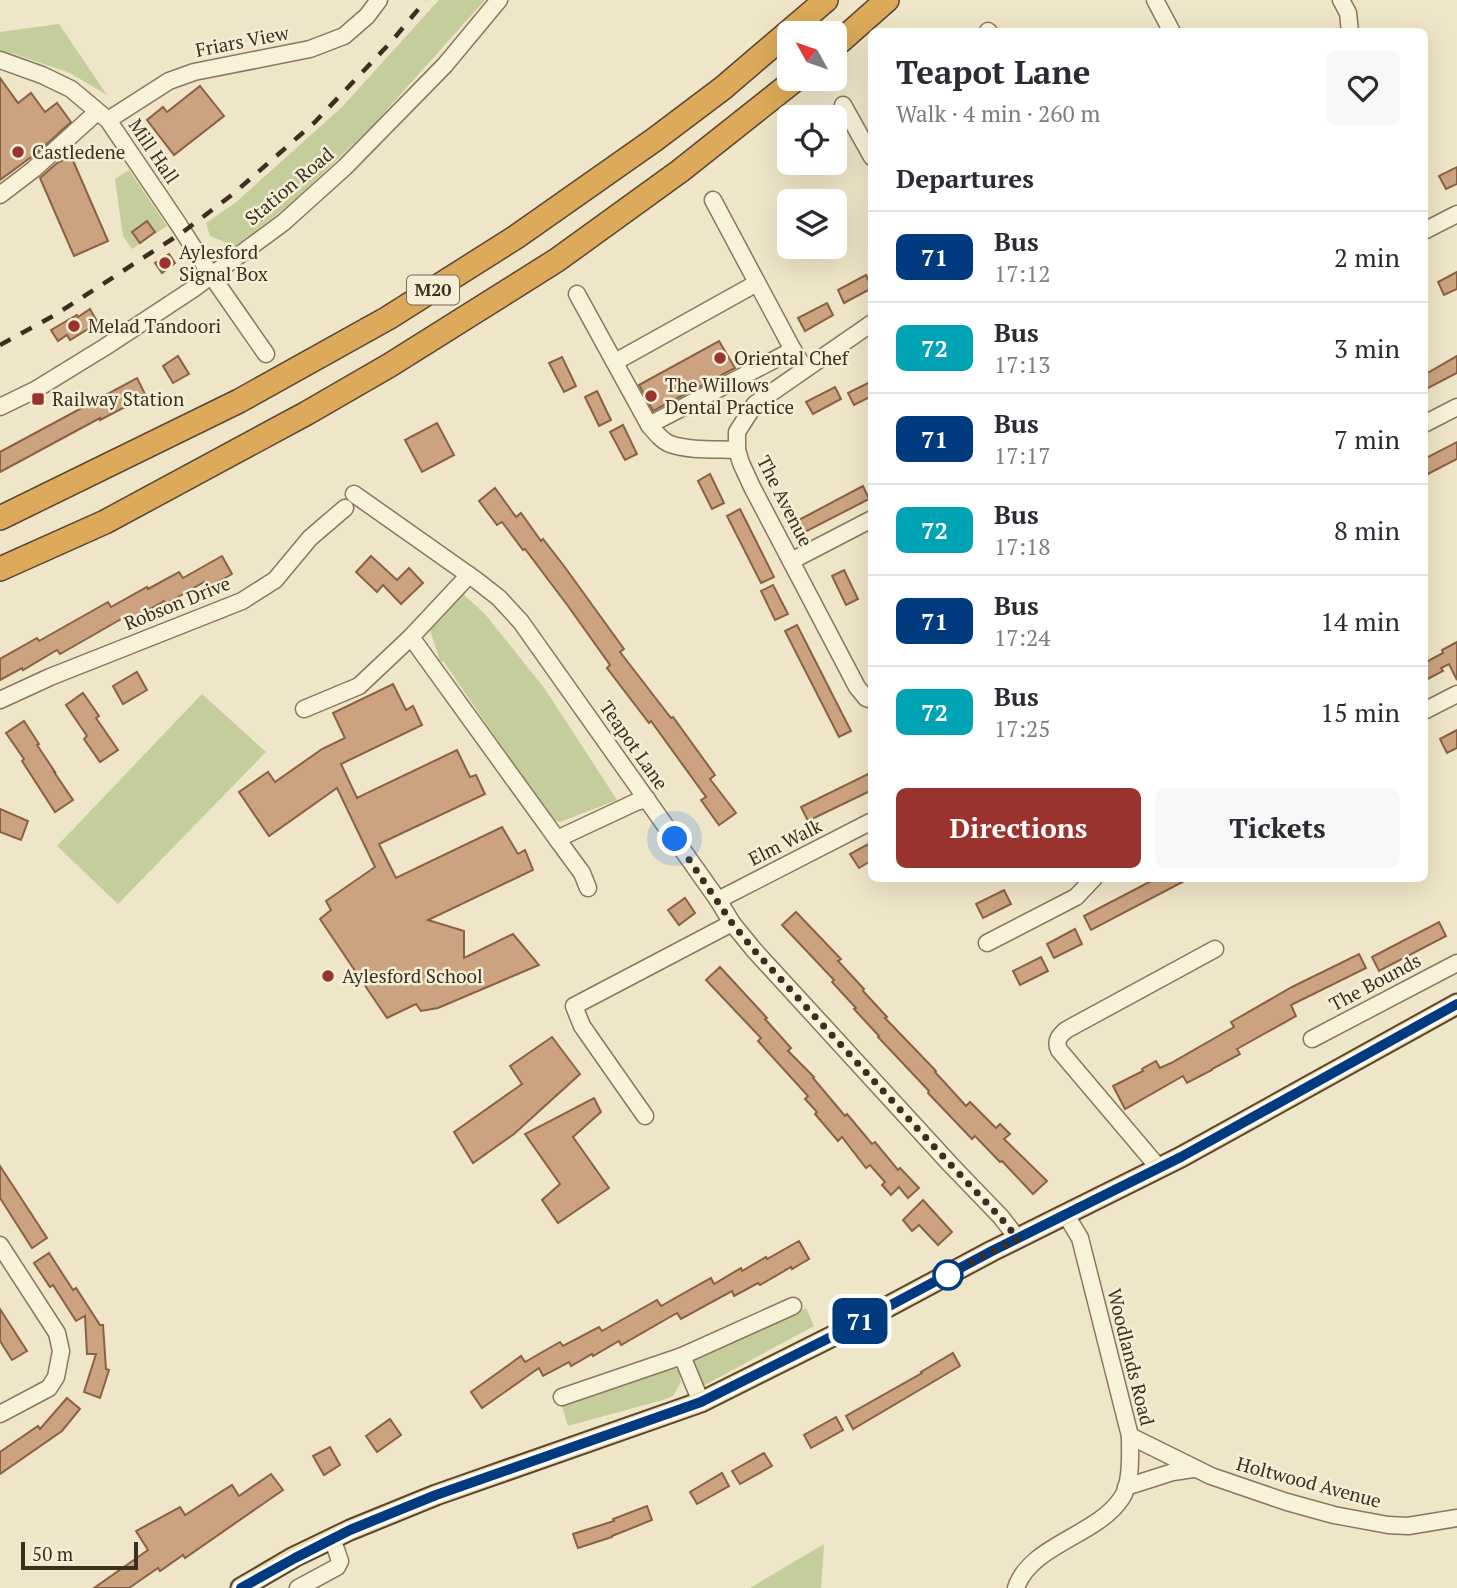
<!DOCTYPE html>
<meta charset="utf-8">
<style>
body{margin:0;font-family:"PT Serif",serif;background:#f7f7f7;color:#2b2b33;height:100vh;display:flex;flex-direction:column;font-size:26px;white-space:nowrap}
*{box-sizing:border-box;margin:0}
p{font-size:23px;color:#7c7c81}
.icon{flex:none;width:38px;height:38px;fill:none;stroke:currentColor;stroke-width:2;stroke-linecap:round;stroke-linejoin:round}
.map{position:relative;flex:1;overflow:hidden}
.details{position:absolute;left:868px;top:28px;width:560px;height:854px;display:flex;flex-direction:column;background:#fff;border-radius:10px;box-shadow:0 7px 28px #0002}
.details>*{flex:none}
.badge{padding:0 14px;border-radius:10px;font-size:24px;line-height:46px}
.needle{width:46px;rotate:310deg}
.fabs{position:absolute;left:777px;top:21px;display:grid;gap:14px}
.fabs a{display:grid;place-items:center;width:70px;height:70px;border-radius:10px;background:#fff;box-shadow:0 7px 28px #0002;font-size:35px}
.scale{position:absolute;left:21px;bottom:18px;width:117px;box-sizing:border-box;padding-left:7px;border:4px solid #3b2f20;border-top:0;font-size:19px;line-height:24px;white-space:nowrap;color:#3b2f20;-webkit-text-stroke:5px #f6efd8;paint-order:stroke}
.you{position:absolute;width:35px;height:35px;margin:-18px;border:5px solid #fff;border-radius:50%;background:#1a73e8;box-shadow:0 0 0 10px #1a73e833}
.map>.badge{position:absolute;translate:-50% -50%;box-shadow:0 0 0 4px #fff}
h2{padding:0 28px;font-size:26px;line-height:63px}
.round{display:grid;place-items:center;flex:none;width:74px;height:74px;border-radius:10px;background:#f7f7f7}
.summary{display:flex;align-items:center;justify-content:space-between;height:119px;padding:0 28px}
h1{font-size:33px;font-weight:700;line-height:52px}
.button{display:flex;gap:14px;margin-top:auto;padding:14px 28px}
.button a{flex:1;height:80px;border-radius:10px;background:#9a322d;color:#fff;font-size:28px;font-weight:700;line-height:80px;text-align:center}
.button a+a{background:#f7f7f7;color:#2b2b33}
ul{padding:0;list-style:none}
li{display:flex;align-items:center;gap:21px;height:91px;padding:0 28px;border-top:2px solid #e1e1e2}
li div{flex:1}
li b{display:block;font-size:26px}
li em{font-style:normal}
li .badge{min-width:77px;font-weight:700;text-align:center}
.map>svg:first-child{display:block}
.green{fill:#c5cd9b}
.building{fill:#cca37e;stroke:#8a6243;stroke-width:2}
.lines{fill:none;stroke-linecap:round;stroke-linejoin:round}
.minor-casing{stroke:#8b775d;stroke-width:19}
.major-casing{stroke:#594531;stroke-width:23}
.highway-casing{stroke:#594531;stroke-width:26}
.minor{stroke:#f9f2db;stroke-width:16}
.major{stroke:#f0dca1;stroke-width:19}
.highway{stroke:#dcaa5a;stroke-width:23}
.rail{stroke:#3b2f20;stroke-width:4.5;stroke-dasharray:12 12;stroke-linecap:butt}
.line-casing{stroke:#fff;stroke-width:16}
.line{stroke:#003b80;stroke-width:10}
.walk{stroke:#3b2f20;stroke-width:7;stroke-dasharray:0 12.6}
.poi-dot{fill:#9a322d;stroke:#f6efd8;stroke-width:2.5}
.stop-dot{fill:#fff;stroke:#003b80;stroke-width:3.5}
.labels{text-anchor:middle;stroke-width:5;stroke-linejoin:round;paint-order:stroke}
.shield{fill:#f6efd8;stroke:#736957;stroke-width:2}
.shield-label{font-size:18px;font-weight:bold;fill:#3b2f20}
.street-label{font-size:19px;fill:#3b2f20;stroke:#f6efd8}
.poi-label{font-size:19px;fill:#3b2f20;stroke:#f6efd8;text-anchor:start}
</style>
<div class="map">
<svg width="1457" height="1588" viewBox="0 0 1457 1588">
<rect width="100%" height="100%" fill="#efe5c8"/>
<g class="green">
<polygon points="439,0 485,0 373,125 292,203 235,246 210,236 206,223 235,203 342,107"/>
<polygon points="59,24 107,95 70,73 11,53 0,52 0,32"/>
<polygon points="129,170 167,226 132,249 123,236 115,179"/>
<polygon points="462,593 485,614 545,689 617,800 560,822 551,819 444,662 440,661 430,630"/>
<polygon points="202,694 266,752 118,904 57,846"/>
<polygon points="806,1308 814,1326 703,1386 692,1363 698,1355"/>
<polygon points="668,1365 678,1370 681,1382 673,1396 666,1399 568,1426 561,1403"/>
<polygon points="824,1544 821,1588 750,1588"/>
</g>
<g class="building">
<polygon points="0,78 18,103 31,93 45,112 57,103 71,122 38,152 0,180"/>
<polygon points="200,86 224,116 174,155 147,120 163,107 167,112"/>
<polygon points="71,156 108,241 74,256 40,178 57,163"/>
<polygon points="1457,167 1457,184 1446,189 1439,176"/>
<polygon points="147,221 155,232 140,243 132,232"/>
<polygon points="169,254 175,263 162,273 155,263"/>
<polygon points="1457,272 1457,289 1444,295 1438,282"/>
<polygon points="866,275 872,288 844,303 838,290"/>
<polygon points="827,303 833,315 805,331 798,318"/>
<polygon points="90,309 98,323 70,340 67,335 58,341 51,330 77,315 78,317"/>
<polygon points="719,341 735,368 653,411 639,385"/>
<polygon points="178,356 189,374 173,383 163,366"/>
<polygon points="1457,356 1457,373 1424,390 1424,375"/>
<polygon points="562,357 576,386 564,392 549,363"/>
<polygon points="137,378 146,396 100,420 100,418 0,472 0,452"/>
<polygon points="872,381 872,396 854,405 848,393"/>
<polygon points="835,387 841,399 813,414 806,402"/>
<polygon points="597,391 611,420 599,426 585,397"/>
<polygon points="437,423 454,455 422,472 405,440"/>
<polygon points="623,425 637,454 625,460 610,432"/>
<polygon points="1457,442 1457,459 1424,476 1424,459"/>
<polygon points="710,474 724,503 712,509 698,481"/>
<polygon points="863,486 869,499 801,534 795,522"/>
<polygon points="495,488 516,517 521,513 541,541 543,539 564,566 624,649 620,652 671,718 673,717 715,775 710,779 736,813 719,825 701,800 706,797 651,721 649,723 607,668 610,665 568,606 525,549 523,550 502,522 497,525 479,501"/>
<polygon points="740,509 774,577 761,583 727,516"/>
<polygon points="222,556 232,574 208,588 204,582 166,604 164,601 133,619 130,614 60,654 57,650 23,670 22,668 0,680 0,659 37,638 39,641 108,602 111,607 147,587 148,589 179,572 183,578"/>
<polygon points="371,556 397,580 409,568 423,583 401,604 383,585 377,592 356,572"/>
<polygon points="844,570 858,599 846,605 832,576"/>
<polygon points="773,585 788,614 775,620 761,591"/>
<polygon points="797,625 851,731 839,737 785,631"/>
<polygon points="1457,642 1457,680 1449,664 1441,668 1443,671 1424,681 1424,663 1443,653 1442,650"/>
<polygon points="137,672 147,690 123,704 113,686"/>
<polygon points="393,684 406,710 413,706 422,725 341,764 357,798 457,750 470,777 476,775 485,794 379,844 396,878 502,827 518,854 525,850 533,870 428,920 464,931 464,958 513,934 539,965 438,1008 421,1011 416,1004 387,1018 320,919 331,910 326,901 375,867 337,788 269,836 239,792 268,772 275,782 322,749 345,738 333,713"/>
<polygon points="83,693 99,716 96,718 118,750 100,762 84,739 87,736 66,705"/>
<polygon points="24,721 39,744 37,745 55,772 54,772 73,800 55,812 22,761 24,759 6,733"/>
<polygon points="1457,730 1457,748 1447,753 1440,739"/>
<polygon points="872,772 872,790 808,821 801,807"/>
<polygon points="0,809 28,821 21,840 0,832"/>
<polygon points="872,842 872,860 859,868 850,854"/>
<polygon points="1157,878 1190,878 1091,930 1084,916"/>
<polygon points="1004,890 1011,904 983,918 976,904"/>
<polygon points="685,898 695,913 679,925 668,910"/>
<polygon points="796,912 841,959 838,961 864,989 863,991 887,1017 885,1018 936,1071 935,1072 966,1106 970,1102 996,1128 1000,1124 1010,1134 1004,1139 1047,1181 1033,1194 1002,1161 1000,1162 975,1136 972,1139 928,1093 929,1091 878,1037 879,1036 854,1009 856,1008 832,982 834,980 782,925"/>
<polygon points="1439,922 1446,936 1379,971 1372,957"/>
<polygon points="1075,929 1082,944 1054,958 1047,944"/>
<polygon points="1359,954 1366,968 1291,1005 1296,1016 1237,1049 1240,1054 1212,1069 1212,1070 1187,1083 1183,1076 1125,1109 1113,1086 1143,1071 1142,1069 1156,1061 1160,1068 1171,1063 1234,1027 1231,1022 1292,987"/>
<polygon points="1041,957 1048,971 1020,985 1013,971"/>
<polygon points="720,967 767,1018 765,1019 791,1048 788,1051 814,1077 813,1078 845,1116 847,1114 872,1144 875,1142 898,1170 900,1168 919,1188 908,1198 899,1187 891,1195 882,1185 885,1182 870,1165 866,1168 842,1137 838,1141 815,1114 817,1112 805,1099 808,1096 758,1041 761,1038 706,980"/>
<polygon points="552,1037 580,1074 514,1134 473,1163 454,1132 522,1084 510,1066"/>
<polygon points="594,1098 601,1112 573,1137 609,1188 558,1223 542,1200 560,1184 525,1134"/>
<polygon points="0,1166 47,1238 32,1248 0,1198"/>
<polygon points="923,1200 952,1232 938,1245 919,1225 912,1231 903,1220"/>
<polygon points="799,1241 809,1259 792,1269 791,1267 760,1285 758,1283 734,1296 732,1291 681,1319 677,1313 621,1345 619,1341 593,1356 592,1354 571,1366 569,1362 543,1376 539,1368 482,1408 471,1392 521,1356 525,1362 560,1342 563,1346 599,1327 602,1331 657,1300 661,1306 711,1278 714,1284 741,1268 742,1271 766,1257 767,1259"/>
<polygon points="49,1253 73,1290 76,1288 100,1325 103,1325 106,1369 109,1370 100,1398 84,1392 96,1354 87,1354 85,1316 76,1321 53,1285 50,1287 34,1263"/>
<polygon points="0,1309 27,1351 12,1360 0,1341"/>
<polygon points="953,1353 960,1366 853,1429 846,1416 922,1373 921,1372"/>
<polygon points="67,1398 80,1409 62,1431 0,1474 0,1452 38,1426 40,1429"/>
<polygon points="836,1417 843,1430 811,1448 804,1435"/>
<polygon points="390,1419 401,1435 377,1452 366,1436"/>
<polygon points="330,1447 340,1465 324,1475 313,1456"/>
<polygon points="764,1453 772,1466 740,1484 732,1471"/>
<polygon points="722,1473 729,1486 697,1504 690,1492"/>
<polygon points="271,1474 283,1490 185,1558 183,1555 160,1571 158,1568 129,1588 94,1588 148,1550 136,1531 180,1507 185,1515 232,1485 239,1496"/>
<polygon points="647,1506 652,1520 612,1536 612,1537 578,1548 573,1534 614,1521 613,1519"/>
</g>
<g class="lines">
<g class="minor-casing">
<g id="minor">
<polyline points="1155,0 1172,32"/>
<polyline points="1341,0 1348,13 1350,32"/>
<polyline points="988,31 989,32"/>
<polyline points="0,60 42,75 71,89 108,120 179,225 211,275 266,354"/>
<polyline points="843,105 872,157"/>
<polyline points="108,120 169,81 194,72 310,49 344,36 367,16 379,0"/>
<polyline points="0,195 34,169 97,112"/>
<polyline points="713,200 793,350 805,369"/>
<polyline points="1424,231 1457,214"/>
<path d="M577,294L649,425C655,432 662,441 670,444C690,451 716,449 737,450"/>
<polyline points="872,323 755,404 737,432 737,450 741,463 752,487 857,687 866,698 872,700"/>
<polyline points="615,362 757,283"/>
<polyline points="0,407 35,390 105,347 193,289 284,222 345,167 445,65 499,0"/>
<polyline points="1424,424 1457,407"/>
<polyline points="649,425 793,350"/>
<polyline points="354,494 476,580 499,598 521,622 718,900 732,923 754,950 950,1164 1001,1217 1018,1239"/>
<polyline points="791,561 872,519"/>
<polyline points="469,575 411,637 557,839 636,802 647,799"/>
<polyline points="0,700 50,677 242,601 275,580 310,538 345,508"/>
<polyline points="304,709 359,686 411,637"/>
<polyline points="1424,711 1457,694"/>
<polyline points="557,839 582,873 588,888"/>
<polyline points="718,900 872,821"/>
<polyline points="987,943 1076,897 1094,878"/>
<polyline points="1312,1039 1457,963"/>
<polyline points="645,1116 582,1026 574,1006 732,923"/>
<path d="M1159,1168L1059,1050C1055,1041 1059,1036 1066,1030L1215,949"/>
<polyline points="0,1245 57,1333 61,1351 56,1377 49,1388 0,1414"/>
<polyline points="682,1356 701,1402"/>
<polyline points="562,1397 682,1356 793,1306"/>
<polyline points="1130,1436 1211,1476 1287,1502 1334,1515 1388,1525 1408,1526 1457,1518"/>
<polyline points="1126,1487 1173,1472 1193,1469"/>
<polyline points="298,1588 337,1567 340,1561 332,1538"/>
<path d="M1016,1588C1030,1545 1096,1536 1121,1499C1132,1484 1130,1454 1130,1436L1080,1238L1066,1215"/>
</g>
</g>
<g class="major-casing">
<polyline id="major" points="241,1588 294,1557 350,1530 436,1495 701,1402 833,1336 992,1251 1181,1157 1457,1004"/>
</g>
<g class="highway-casing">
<g id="highway">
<polyline points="835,46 887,0"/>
<polyline points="0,518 239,401 388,318 516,237 654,140 723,88 826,0"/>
<polyline points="0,569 105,522 307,413 390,365 557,260 680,171 796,79"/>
</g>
</g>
<use href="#minor" class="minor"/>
<use href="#major" class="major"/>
<use href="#highway" class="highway"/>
<polyline class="rail" points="0,345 55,315 183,232 233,194 315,122 391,42 426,0"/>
</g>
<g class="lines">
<g class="line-casing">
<polyline id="line" points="241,1588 295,1558 350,1530 436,1495 701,1402 833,1336 992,1251 1181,1157 1457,1004"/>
</g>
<use href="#line" class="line"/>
<polyline class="walk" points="675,839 732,923 754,950 950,1164 1000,1217 1018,1239 946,1275 948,1275"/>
</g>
<g class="poi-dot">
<circle cx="18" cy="152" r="7"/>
<circle cx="165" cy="263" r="7"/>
<circle cx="74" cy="326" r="7"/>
<circle cx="720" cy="358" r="7"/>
<circle cx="651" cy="396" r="7"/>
<rect x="31" y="392" width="14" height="14" rx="3.5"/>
<circle cx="328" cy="976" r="7"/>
</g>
<circle class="stop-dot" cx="948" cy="1275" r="14"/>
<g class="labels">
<rect class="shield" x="407" y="275.5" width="52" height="29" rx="5"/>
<g class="shield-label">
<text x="433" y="296">M20</text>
</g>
<g class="street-label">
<text transform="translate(242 41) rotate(-11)" y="7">Friars View</text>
<text transform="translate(154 151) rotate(56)" y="7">Mill Hall</text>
<text transform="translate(289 186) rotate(-40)" y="7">Station Road</text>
<text transform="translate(785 501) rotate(63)" y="7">The Avenue</text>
<text transform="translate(177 603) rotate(-22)" y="7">Robson Drive</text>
<text transform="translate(634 745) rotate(55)" y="7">Teapot Lane</text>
<text transform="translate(785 842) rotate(-27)" y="7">Elm Walk</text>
<text transform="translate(1375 982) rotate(-28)" y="7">The Bounds</text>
<text transform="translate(1131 1357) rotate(76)" y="7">Woodlands Road</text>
<text transform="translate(1309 1482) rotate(15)" y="7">Holtwood Avenue</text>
</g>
<g class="poi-label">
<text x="32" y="159">Castledene</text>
<text x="179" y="259">Aylesford<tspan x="179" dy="22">Signal Box</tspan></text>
<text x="88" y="333">Melad Tandoori</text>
<text x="734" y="365">Oriental Chef</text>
<text x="665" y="392">The Willows<tspan x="665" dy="22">Dental Practice</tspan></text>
<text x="52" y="406">Railway Station</text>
<text x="342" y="983">Aylesford School</text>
</g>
</g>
</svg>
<div class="fabs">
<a><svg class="needle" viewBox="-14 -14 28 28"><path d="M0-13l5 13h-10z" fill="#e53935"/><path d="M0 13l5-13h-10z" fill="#7c7c81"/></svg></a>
<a><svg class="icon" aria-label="locate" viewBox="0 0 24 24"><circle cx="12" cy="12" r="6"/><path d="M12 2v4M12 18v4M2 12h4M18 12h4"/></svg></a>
<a><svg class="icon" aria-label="layers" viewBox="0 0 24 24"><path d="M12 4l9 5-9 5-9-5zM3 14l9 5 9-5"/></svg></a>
</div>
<div class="scale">50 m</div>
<div class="you" style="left:675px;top:839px"></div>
<b class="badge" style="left:860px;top:1321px;background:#003b80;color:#fff">71</b>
<section class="details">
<div class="summary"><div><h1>Teapot Lane</h1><p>Walk · 4 min · 260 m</p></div><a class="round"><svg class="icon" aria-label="heart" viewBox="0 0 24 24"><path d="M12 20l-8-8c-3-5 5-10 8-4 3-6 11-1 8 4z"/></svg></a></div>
<h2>Departures</h2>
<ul>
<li><span class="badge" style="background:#003b80;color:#fff">71</span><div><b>Bus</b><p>17:12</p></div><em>2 min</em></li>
<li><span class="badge" style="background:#00a3b4;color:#fff">72</span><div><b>Bus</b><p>17:13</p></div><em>3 min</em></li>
<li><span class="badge" style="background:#003b80;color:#fff">71</span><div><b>Bus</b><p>17:17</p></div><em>7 min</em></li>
<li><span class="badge" style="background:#00a3b4;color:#fff">72</span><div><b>Bus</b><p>17:18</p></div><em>8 min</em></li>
<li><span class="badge" style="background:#003b80;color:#fff">71</span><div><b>Bus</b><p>17:24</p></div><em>14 min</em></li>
<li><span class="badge" style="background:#00a3b4;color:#fff">72</span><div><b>Bus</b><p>17:25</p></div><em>15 min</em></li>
</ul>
<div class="button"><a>Directions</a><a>Tickets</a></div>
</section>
</div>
